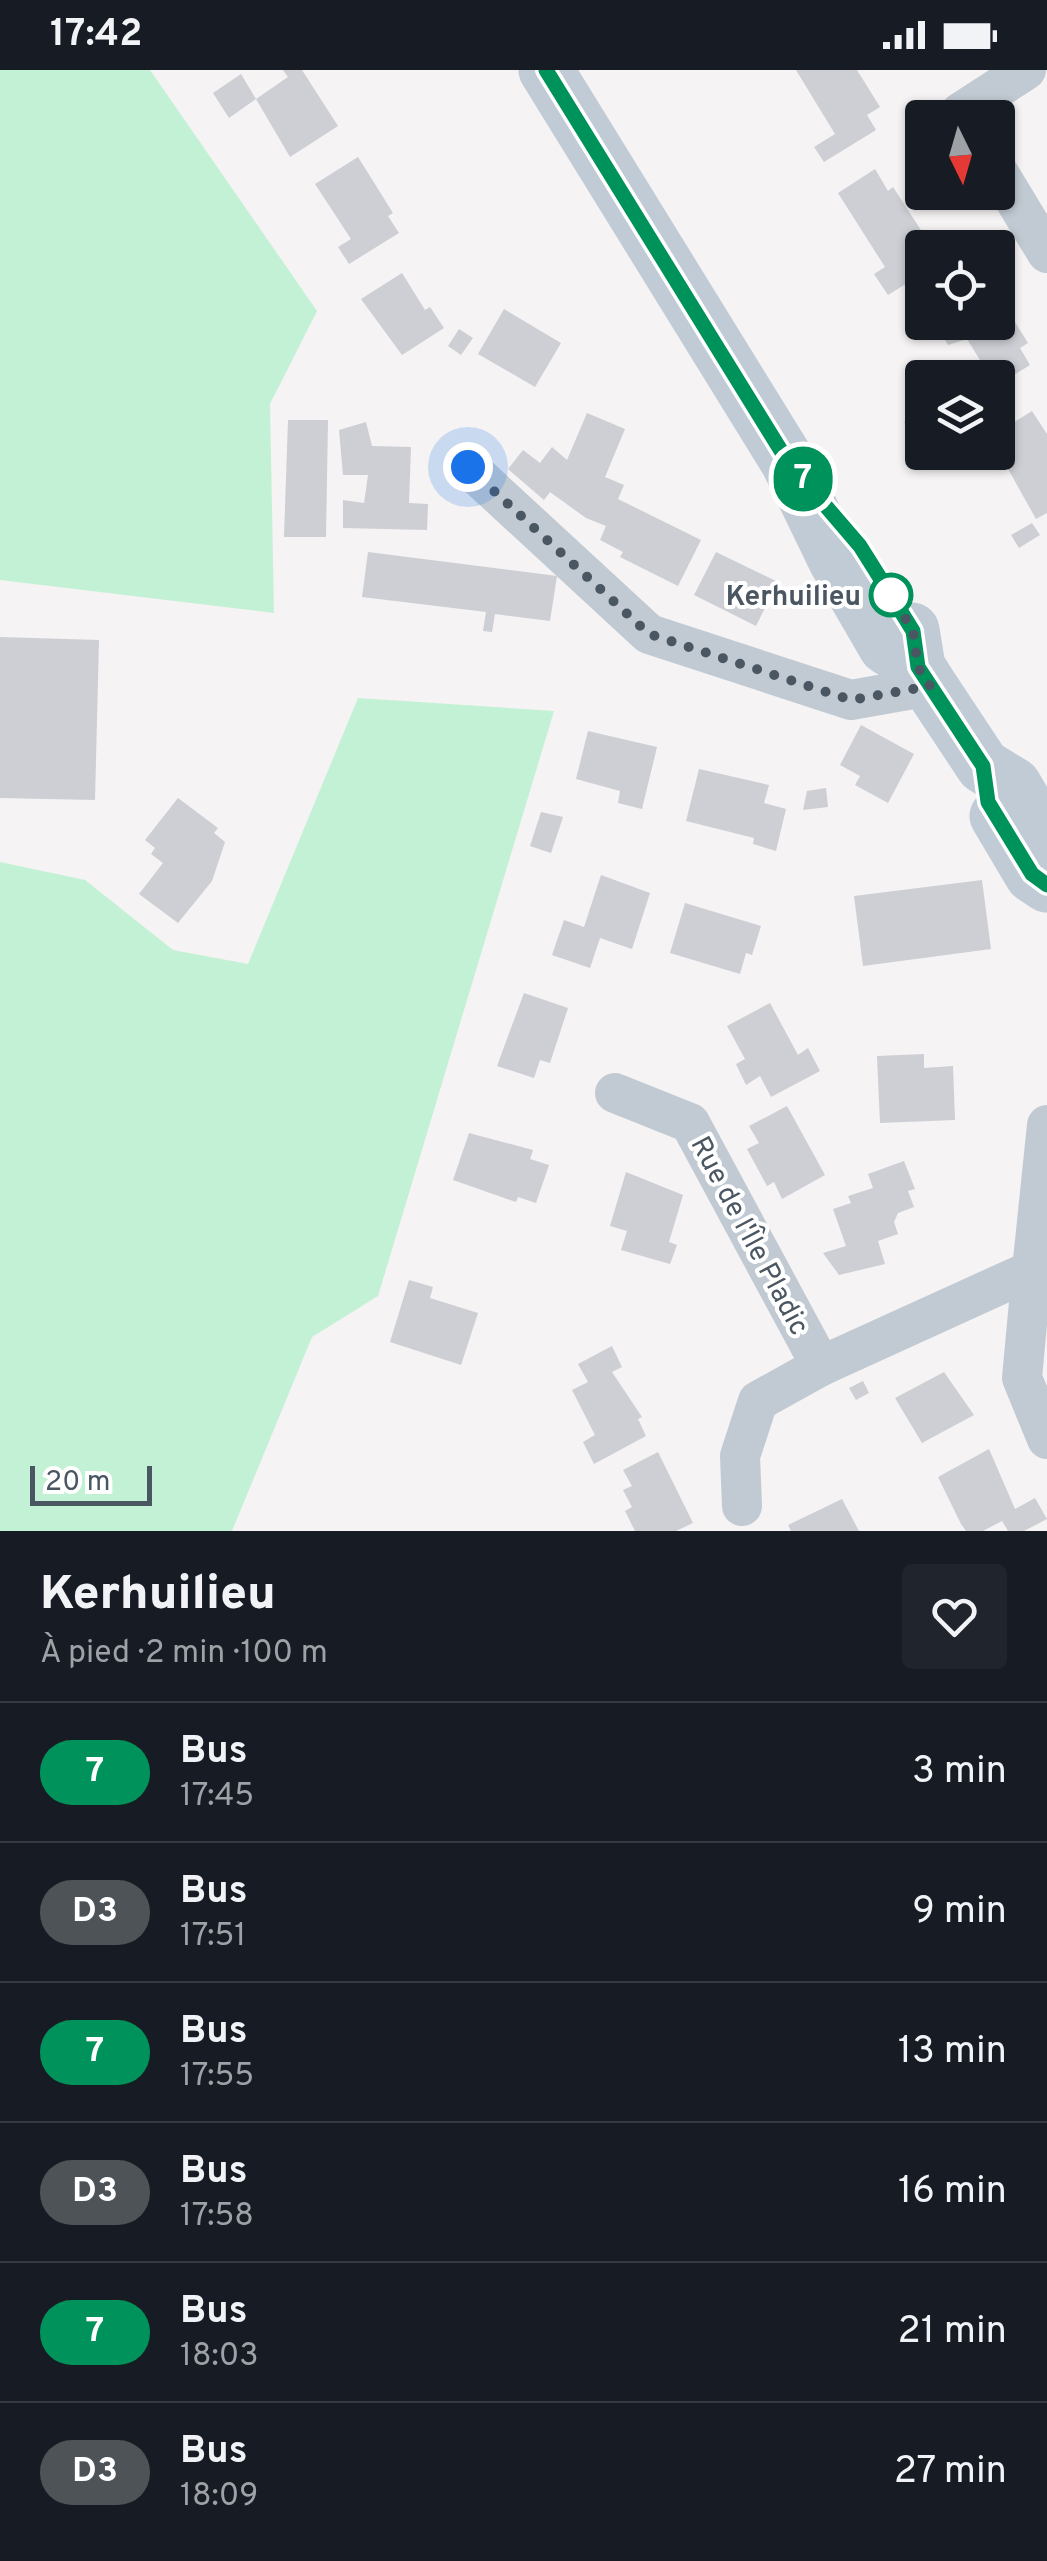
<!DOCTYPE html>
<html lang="fr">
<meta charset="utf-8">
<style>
body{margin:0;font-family:Overpass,sans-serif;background:#20242c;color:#f1f3f6;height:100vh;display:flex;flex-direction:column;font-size:38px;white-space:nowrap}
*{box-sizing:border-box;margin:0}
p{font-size:32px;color:#9ea1a6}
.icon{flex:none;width:55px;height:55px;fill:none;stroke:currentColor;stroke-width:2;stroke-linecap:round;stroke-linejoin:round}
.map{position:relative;height:1461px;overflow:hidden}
.details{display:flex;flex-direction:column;background:#171b24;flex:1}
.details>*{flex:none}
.badge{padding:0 20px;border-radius:32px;font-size:35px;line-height:65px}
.needle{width:65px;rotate:175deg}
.buttons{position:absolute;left:905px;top:30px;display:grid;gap:20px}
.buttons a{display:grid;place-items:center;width:110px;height:110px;border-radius:10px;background:#171b24;box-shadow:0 2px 8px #0004;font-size:50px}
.scale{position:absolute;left:30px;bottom:25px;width:122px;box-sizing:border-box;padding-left:10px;border:5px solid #4a5661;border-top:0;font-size:28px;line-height:35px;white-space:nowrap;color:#4a5661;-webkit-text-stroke:8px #fff;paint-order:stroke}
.you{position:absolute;width:50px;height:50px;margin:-25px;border:8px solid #fff;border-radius:50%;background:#1a73e8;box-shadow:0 0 0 15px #1a73e833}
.map>.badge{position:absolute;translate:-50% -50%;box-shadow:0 0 0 5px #fff}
.round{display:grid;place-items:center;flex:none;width:105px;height:105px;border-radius:10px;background:#20242c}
.headline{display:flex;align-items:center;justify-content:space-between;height:170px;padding:0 40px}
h1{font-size:48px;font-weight:800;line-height:75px}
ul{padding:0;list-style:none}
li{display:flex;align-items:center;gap:30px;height:140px;padding:0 40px;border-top:2px solid #363941}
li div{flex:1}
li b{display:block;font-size:38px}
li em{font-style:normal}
li .badge{min-width:110px;font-weight:700;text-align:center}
.status{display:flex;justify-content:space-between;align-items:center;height:70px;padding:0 50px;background:#171b24;direction:ltr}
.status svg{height:28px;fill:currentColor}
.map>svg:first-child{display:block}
.green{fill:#c3f1d5}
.building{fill:#cdcfd5}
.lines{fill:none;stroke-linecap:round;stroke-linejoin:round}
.street{stroke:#c1cad2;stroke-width:40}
.secondary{stroke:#c1cbd6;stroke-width:55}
.line-casing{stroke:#fff;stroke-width:22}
.line{stroke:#00925b;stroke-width:15}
.walk{stroke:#4a5661;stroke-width:10;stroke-dasharray:0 18}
.stop-dot{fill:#fff;stroke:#00925b;stroke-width:5}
.labels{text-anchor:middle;stroke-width:8;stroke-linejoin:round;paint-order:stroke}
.stop-label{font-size:28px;font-weight:bold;fill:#4a5661;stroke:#fff;text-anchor:end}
.street-label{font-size:28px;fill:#4a5661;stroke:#fff}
</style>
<div class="status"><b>17:42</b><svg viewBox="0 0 49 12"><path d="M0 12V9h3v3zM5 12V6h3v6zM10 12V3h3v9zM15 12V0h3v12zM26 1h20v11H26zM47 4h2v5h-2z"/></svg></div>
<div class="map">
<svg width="1047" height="1461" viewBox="0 0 1047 1461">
<rect width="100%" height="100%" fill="#f5f3f3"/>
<g class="green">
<polygon points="0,0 150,0 317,241 270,334 274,543 0,510"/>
<polygon points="358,628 554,641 378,1226 312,1267 232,1461 0,1461 0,792 85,810 173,880 248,894"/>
</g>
<g class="building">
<polygon points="283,0 302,0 338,56 290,87 256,29 229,48 213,23 241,4 256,29 288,7"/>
<polygon points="796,0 857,0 880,37 867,45 876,60 824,92 814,77 835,64"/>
<polygon points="358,87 393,143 388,146 399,163 349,194 338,177 351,169 315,114"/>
<polygon points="875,99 888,121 893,117 928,171 909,183 922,204 888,225 874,204 885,197 838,123"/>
<polygon points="402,203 425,240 430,237 444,258 402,285 361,229"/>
<polygon points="998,225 1028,273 1020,278 1030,295 998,315 998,308 991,308 967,269 948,275 938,258 939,252 998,252"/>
<polygon points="504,239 561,273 535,317 478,284"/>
<polygon points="459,259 473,268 461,285 448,276"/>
<polygon points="922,340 922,362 914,368 904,352"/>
<polygon points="1032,341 1047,364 1047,443 1036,449 998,381 998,362"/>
<polygon points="587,343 625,359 605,407 624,415 618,429 701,470 678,516 620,487 623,482 600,470 606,456 586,448 550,422 544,430 508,399 523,380 540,393 552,377 567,390"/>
<polygon points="288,350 328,350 326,467 284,467"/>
<polygon points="366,352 372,376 411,377 409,433 428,434 427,460 343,458 343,430 364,433 368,405 343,405 339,360"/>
<polygon points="1032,453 1040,465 1019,478 1011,465"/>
<polygon points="368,482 557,506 550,551 495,544 492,562 483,561 486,542 362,527"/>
<polygon points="716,482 778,512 756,556 694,525"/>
<polygon points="0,567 99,570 95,730 0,728"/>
<polygon points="861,655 914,684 888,733 855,715 860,706 840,695"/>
<polygon points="588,661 657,677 642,739 618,733 620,721 576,709"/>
<polygon points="699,699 769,715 764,733 786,739 776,781 753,774 754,768 686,751"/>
<polygon points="826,718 828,737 803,740 807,721"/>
<polygon points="178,728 218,758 214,763 225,772 212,811 178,853 139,824 163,793 151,784 155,778 145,770"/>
<polygon points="541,742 563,747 551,783 530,776"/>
<polygon points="601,805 650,823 632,879 600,868 590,898 552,885 564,850 584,857"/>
<polygon points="982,810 991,879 863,896 854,826"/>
<polygon points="685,833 761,856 752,885 746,883 740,904 670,883"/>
<polygon points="524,923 568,938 550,993 540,990 534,1008 497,996"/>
<polygon points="770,933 798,985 808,978 820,1001 771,1027 760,1006 746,1015 736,994 745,989 727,956"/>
<polygon points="924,984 924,998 953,996 955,1050 880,1053 877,986"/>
<polygon points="787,1036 825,1105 782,1129 774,1112 767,1116 747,1079 759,1073 749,1056"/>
<polygon points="469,1063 533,1080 530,1089 549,1095 536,1133 518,1127 516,1132 453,1110"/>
<polygon points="904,1091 915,1119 908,1121 914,1137 898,1143 894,1152 898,1164 878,1171 885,1194 839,1205 823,1183 846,1176 833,1139 851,1133 848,1126 873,1118 868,1104"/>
<polygon points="626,1102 683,1125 669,1172 677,1175 670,1194 621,1180 627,1161 610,1156"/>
<polygon points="409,1210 433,1217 430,1228 478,1243 461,1295 390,1272"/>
<polygon points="612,1276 622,1297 612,1302 642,1347 638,1349 646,1366 594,1394 583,1372 595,1365 572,1320 588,1312 578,1294"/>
<polygon points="944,1302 974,1345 922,1373 895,1328"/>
<polygon points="863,1311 869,1323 856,1330 849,1318"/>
<polygon points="989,1379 1015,1439 1035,1428 1047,1449 1024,1461 1008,1461 1002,1451 983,1461 966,1461 961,1454 938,1407"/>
<polygon points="658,1382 693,1453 676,1461 635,1461 625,1441 632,1437 623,1420 632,1416 623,1400"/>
<polygon points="842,1429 859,1461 791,1461 788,1455"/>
</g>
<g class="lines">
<g class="street">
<polyline points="964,48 961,42 1026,0"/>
<polyline points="998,102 1047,183"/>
<polyline points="468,397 649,564 851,630 930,616"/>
<polyline points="615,1023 690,1053 821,1296 1032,1200 1047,1055"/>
<polyline points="1032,1200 1022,1308 1047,1369"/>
<polyline points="742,1436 740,1386 758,1331 821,1296"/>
</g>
<g class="secondary">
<polyline points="546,0 788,392 836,491 886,577 918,597"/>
<polyline points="912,560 918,597 930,616 983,696 1014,715 1047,771"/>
<polyline points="997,746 1032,805 1047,815"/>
</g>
</g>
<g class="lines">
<g class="line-casing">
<polyline id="line" points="546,0 788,392 860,476 892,527 913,561 918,597 983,696 988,732 1032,804 1047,815"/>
</g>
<use href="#line" class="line"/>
<polyline class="walk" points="468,397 649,564 851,630 930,616 918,597 913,561 891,525"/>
</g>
<circle class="stop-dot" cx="891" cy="525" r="20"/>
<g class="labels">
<g class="stop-label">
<text x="861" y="535">Kerhuilieu</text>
</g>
<g class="street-label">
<text transform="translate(751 1165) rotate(62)" y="10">Rue de l'Île Pladic</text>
</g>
</g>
</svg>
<div class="buttons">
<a><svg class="needle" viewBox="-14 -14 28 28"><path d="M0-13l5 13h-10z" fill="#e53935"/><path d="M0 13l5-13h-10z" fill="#9ea1a6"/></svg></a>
<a><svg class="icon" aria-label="locate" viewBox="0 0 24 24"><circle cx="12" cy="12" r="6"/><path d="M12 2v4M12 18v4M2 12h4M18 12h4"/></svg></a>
<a><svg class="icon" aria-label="layers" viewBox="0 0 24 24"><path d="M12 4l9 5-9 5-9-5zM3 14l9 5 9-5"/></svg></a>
</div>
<div class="scale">20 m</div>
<div class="you" style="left:468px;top:397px"></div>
<b class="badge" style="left:803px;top:409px;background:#00925b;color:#fff">7</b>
</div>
<section class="details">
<div class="headline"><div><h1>Kerhuilieu</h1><p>À pied · 2 min · 100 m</p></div><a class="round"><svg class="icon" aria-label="heart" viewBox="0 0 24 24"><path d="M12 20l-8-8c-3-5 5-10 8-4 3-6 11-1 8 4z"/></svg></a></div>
<ul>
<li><span class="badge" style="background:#00925b;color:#fff">7</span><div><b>Bus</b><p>17:45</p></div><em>3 min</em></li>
<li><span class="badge" style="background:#4d5357;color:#fff">D3</span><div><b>Bus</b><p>17:51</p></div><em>9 min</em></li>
<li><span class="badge" style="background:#00925b;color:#fff">7</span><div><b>Bus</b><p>17:55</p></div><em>13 min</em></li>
<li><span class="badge" style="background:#4d5357;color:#fff">D3</span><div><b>Bus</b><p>17:58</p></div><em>16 min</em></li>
<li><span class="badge" style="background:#00925b;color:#fff">7</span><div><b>Bus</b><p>18:03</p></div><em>21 min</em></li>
<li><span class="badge" style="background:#4d5357;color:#fff">D3</span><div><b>Bus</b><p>18:09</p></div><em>27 min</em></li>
</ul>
</section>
